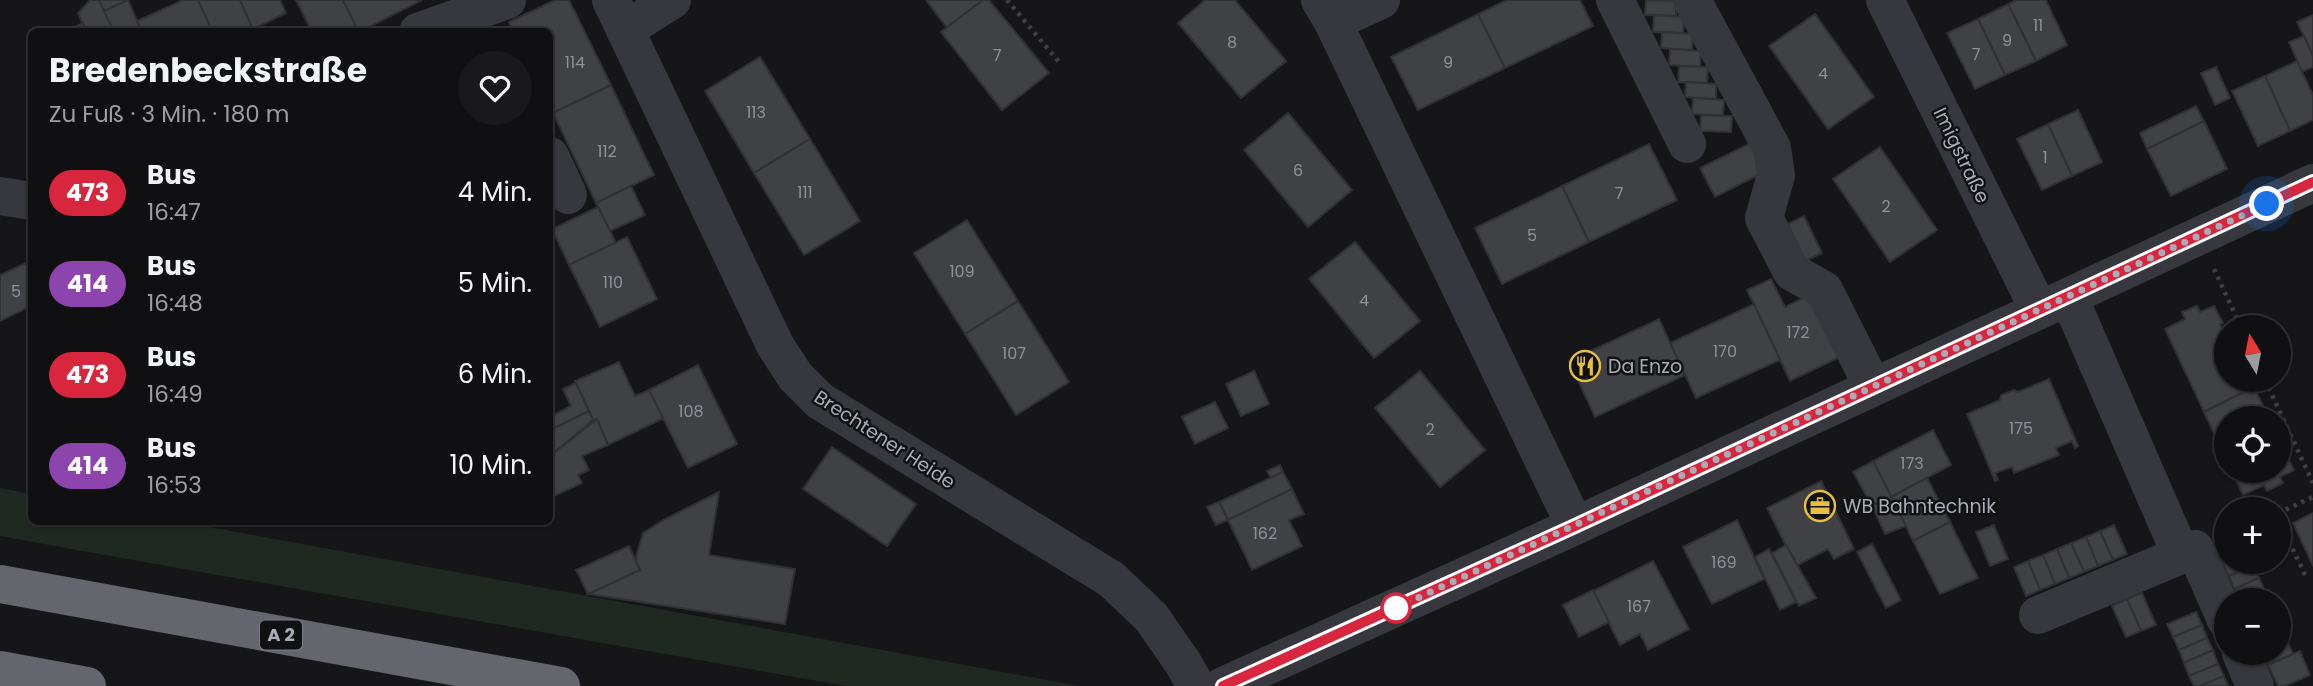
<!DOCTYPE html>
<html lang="de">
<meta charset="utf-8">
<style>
body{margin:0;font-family:Poppins,sans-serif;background:#19191b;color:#f1f3f6;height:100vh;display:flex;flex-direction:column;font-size:26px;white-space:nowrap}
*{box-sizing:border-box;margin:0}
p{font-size:23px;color:#9c9d9f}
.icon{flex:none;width:38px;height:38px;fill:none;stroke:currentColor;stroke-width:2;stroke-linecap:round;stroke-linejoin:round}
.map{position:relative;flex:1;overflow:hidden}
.side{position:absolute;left:28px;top:28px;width:525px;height:497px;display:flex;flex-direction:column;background:#101012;border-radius:10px;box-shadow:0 2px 5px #0004,0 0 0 2px #303032}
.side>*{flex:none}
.badge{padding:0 14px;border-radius:23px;font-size:24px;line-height:46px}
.needle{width:46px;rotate:350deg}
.buttons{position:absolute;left:2214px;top:315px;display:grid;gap:14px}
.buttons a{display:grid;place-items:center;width:77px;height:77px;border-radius:50%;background:#101012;box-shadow:0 2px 5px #0004,0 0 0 2px #303032;font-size:35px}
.you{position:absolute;width:35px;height:35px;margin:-18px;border:5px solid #fff;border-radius:50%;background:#1a73e8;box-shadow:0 0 0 10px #1a73e833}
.map>.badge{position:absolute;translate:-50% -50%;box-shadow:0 0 0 4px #fff}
.round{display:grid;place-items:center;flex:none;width:74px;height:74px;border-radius:37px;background:#19191b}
.headline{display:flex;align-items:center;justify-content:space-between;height:119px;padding:0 21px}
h1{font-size:33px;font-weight:700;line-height:52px}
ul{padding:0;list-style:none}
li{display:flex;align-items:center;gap:21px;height:91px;padding:0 21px}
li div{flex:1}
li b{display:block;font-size:26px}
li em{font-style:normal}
li .badge{min-width:77px;font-weight:700;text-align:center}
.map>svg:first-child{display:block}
.green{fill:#202822}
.building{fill:#404145;stroke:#313034;stroke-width:2}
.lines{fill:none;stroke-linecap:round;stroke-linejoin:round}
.path{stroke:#3d3f44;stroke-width:4.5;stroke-dasharray:3.5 5;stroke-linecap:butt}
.minor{stroke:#37383d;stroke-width:38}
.highway{stroke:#64656d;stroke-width:38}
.line-casing{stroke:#fff;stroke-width:16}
.line{stroke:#d7263d;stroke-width:10}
.walk{stroke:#a9acb7;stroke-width:7;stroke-dasharray:0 12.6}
.stop-dot{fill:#fff;stroke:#d7263d;stroke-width:3.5}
.labels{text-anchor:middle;stroke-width:5;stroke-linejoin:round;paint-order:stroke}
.number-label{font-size:16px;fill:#8f919a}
.shield{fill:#111113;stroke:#7b7e86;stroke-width:2}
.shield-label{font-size:18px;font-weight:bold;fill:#a9acb7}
.street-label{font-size:19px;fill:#a9acb7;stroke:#111113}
.poi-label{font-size:19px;fill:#a9acb7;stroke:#111113;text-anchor:start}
</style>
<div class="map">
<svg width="2313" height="686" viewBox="0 0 2313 686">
<rect width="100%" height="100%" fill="#161618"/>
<polygon class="green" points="0,488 31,494 32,522 182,522 1080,686 846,686 88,552 0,536"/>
<g class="building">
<polygon points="90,0 99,0 114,32 86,32 78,13"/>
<polygon points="99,0 128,0 104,11"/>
<polygon points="128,0 142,32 114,32 104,11"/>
<polygon points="183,0 198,0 213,32 142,32 137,21"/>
<polygon points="198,0 240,0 253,29 246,32 213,32"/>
<polygon points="240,0 280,0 286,13 253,29"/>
<polygon points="296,0 343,0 357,28 350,32 312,32"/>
<polygon points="343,0 422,0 359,32"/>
<polygon points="555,0 569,0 611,85 553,113 550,107 550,32 513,32 509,22"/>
<polygon points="926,0 983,0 947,28"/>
<polygon points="983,0 989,0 1049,73 1002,110 941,32"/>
<polygon points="1205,0 1235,0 1286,61 1241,98 1178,23"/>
<polygon points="1507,0 1580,0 1593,26 1505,68 1478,14"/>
<polygon points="1646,0 1676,1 1676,16 1645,15"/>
<polygon points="2017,0 2046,0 2067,45 2036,61 2008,4"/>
<polygon points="2008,4 2036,61 2005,75 1978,19"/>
<polygon points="1478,14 1505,68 1418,110 1391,57"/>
<polygon points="1815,14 1874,97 1828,129 1769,46"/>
<polygon points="1654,15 1684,17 1683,33 1653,32"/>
<polygon points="2313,15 2313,53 2312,53 2297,22"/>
<polygon points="1978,19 2005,75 1975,89 1947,33"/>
<polygon points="83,23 86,32 67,32 67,31"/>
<polygon points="1662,32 1693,34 1692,50 1661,48"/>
<polygon points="2304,36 2313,56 2313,67 2302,72 2289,42"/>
<polygon points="1670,49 1701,51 1700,67 1669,65"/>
<polygon points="760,57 810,139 754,173 705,91"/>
<polygon points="2297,61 2313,95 2313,120 2290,131 2265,76"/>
<polygon points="1679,66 1708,67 1707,83 1678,82"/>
<polygon points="2216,67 2230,98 2215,105 2201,73"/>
<polygon points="2265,76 2290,131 2258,146 2232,91"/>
<polygon points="1686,82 1716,84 1716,99 1685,97"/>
<polygon points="611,85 654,175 596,203 553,113"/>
<polygon points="1693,98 1724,100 1723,116 1692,114"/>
<polygon points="2196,106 2204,121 2147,149 2140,133"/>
<polygon points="2078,110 2102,162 2072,176 2048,124"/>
<polygon points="1288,113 1352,190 1308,227 1244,150"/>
<polygon points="1701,115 1732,116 1731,132 1700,131"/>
<polygon points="2204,121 2227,169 2171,196 2147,149"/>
<polygon points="2048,124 2072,176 2042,190 2017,139"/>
<polygon points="810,139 860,221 804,255 754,173"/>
<polygon points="1751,143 1766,171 1715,197 1700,168"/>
<polygon points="1649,144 1677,200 1589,242 1562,186"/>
<polygon points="1880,147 1937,230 1890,262 1833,179"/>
<polygon points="631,186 645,215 610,231 596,203"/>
<polygon points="1562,186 1589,242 1502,284 1475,228"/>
<polygon points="598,207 616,243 569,265 552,229"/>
<polygon points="1804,216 1822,253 1805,261 1788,224"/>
<polygon points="967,220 1018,301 965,334 914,253"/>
<polygon points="627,237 657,299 600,327 569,265"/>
<polygon points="1355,242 1420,321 1374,358 1309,279"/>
<polygon points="26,263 32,274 32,312 29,307 0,321 0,275"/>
<polygon points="1771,279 1785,307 1811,294 1840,357 1790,381 1747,290"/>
<polygon points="1018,301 1069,382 1016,415 965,334"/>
<polygon points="1754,304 1780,360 1696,398 1670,343"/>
<polygon points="2197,306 2200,312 2214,306 2223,323 2220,324 2226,336 2226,380 2251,380 2254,387 2204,412 2165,329 2185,319 2182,312"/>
<polygon points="1659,319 1685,375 1595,417 1569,361"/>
<polygon points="619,362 635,396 649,390 664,418 608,445 597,419 593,420 575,381"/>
<polygon points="698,365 737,444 688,468 649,390"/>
<polygon points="1254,371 1269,404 1241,416 1226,384"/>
<polygon points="1420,371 1485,450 1440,487 1375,408"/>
<polygon points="2049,379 2078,446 2075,448 2072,441 2056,448 2059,455 2014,473 2012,467 1995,473 1998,480 1995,481 1967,414 2000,400 2001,395 2014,390 2018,392"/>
<polygon points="576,383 589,411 553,429 550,428 550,410 552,416 571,406 563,389"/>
<polygon points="2254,387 2263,406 2260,407 2265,418 2226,418 2226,459 2204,412"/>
<polygon points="1215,402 1228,428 1195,444 1182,417"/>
<polygon points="589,411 593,420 550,456 550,428 553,429"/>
<polygon points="597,419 608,445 582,456 589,470 578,475 582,483 550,498 550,456"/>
<polygon points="1933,430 1951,465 1891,497 1873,461"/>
<polygon points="2278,445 2284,456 2286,454 2294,470 2280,477 2283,483 2267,491 2264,485 2243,495 2232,471 2278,471"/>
<polygon points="832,447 916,504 887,546 803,489"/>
<polygon points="1873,461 1896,506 1889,509 1883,500 1872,506 1853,472"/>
<polygon points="1280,465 1283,472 1271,478 1267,471"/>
<polygon points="1283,472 1292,489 1228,520 1219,502"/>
<polygon points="1927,478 1950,522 1913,541 1891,497"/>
<polygon points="1821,481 1854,549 1834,559 1828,549 1796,566 1767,508"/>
<polygon points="1292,489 1304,514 1289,520 1302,546 1252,570 1228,520"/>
<polygon points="719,492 709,555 795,569 785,624 588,594 640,570 635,560 643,533 665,519"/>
<polygon points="1883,500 1889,509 1896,506 1906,526 1885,534 1872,506"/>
<polygon points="1219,502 1228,520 1216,525 1207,507"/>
<polygon points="2313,513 2313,566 2293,523"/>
<polygon points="1737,520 1764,579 1712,604 1683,547"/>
<polygon points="1950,522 1978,578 1940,594 1913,541"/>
<polygon points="1994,525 2008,559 1990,566 1976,532"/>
<polygon points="2114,525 2127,554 2113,560 2100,531"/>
<polygon points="2100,531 2113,560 2098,566 2086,537"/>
<polygon points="2086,537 2098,566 2084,572 2071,543"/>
<polygon points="2071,543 2084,572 2069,578 2057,549"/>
<polygon points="1872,544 1901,600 1886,608 1857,552"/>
<polygon points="1786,545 1816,598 1799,606 1772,553"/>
<polygon points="629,546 640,570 588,594 576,570"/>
<polygon points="2226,547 2227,562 2223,564 2218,551"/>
<polygon points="1769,549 1796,602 1780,610 1755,557"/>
<polygon points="2057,549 2069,578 2055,584 2043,555"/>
<polygon points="2043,555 2055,584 2040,590 2028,561"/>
<polygon points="1653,561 1689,629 1648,650 1640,634 1620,645 1593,591"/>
<polygon points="2028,561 2040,590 2026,596 2014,567"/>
<polygon points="2227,562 2252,562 2253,565 2229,576 2223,564"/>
<polygon points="2253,565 2259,578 2234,589 2229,576"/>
<polygon points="2259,578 2265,591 2239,600 2234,589"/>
<polygon points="1593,590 1609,622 1579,637 1563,605"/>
<polygon points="2265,591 2269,600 2242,600"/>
<polygon points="2142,593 2156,625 2141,631 2127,599"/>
<polygon points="2127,599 2141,631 2126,637 2112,606"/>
<polygon points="2196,612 2202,625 2173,637 2167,624"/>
<polygon points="2202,625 2207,638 2179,650 2173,637"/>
<polygon points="2282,628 2287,641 2278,645 2278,630"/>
<polygon points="2207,638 2213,650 2184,663 2179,650"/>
<polygon points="2287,641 2293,654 2268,665 2263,653 2278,653 2278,645"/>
<polygon points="2213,650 2218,664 2189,676 2184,663"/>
<polygon points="2300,651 2310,675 2285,686 2278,686 2268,665"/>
<polygon points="2218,664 2224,676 2200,686 2194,686 2189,676"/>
<polygon points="2224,676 2228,686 2200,686"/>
</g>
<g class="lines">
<g class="path">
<polyline points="1007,0 1059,62"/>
<polyline points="2214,269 2241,327"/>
<polyline points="2265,380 2313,483"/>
<polyline points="2278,513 2313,497"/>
<polyline points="2278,518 2306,577"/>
</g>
<g class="minor">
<polyline points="611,0 775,345 795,376 820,401 1111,579 1151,617 1183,663 1196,686"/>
<polyline points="1320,0 1333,22 1575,526"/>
<polyline points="1615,0 1687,144"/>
<polyline points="1692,0 1772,148 1776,175 1764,218 1792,272 1824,290 1873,387"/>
<polyline points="1885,0 2039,310"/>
<polyline points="1333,22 1381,0"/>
<polyline points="625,30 672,0"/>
<polyline points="418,32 507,0"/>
<polyline points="550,156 568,195"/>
<polyline points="0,196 32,201"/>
<polyline points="2181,555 2195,549 2226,620"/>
<polyline points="2038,615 2181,555 2069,297"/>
<polyline points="2241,653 2255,686"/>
<polyline points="1223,686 1575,526 2313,183"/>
</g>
<g class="highway">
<polyline points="0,584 561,686"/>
<polyline points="0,670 87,686"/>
</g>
</g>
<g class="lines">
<g class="line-casing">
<polyline id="line" points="1223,686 1575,526 2313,182"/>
</g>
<use href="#line" class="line"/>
<polyline class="walk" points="1396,608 2267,204"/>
</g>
<defs>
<g id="restaurant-ring" transform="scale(1.575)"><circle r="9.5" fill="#111113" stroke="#e6bf40" stroke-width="1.5"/><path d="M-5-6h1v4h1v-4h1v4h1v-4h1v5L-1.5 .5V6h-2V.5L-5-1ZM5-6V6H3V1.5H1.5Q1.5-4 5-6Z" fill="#e6bf40"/></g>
<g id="office-ring" transform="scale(1.575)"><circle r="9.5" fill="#111113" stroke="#e6bf40" stroke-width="1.5"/><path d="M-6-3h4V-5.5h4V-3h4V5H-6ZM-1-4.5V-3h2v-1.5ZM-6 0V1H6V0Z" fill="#e6bf40"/></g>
</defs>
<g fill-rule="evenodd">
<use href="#restaurant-ring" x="1585" y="366"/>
<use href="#office-ring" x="1820" y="506"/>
</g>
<circle class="stop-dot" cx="1396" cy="608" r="14"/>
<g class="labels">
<g class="number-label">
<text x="2038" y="31">11</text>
<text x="2007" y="46">9</text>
<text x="1232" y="48">8</text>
<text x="1976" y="60">7</text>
<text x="997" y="61">7</text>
<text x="575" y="68">114</text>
<text x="1448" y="68">9</text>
<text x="1823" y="79">4</text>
<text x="756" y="118">113</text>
<text x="607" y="157">112</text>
<text x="2045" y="163">1</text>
<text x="1298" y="176">6</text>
<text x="805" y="198">111</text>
<text x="1619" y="199">7</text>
<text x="1886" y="212">2</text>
<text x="1532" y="241">5</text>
<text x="962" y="277">109</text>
<text x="613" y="288">110</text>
<text x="16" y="297">5</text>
<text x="1364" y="306">4</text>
<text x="1798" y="338">172</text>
<text x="1725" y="357">170</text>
<text x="1014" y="359">107</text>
<text x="691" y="417">108</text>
<text x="2021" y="434">175</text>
<text x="1430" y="435">2</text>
<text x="1912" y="469">173</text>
<text x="1265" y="539">162</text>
<text x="1724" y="568">169</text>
<text x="1639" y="612">167</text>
</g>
<rect class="shield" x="260" y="620.5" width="42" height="29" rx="5"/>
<g class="shield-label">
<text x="281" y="641">A 2</text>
</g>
<g class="street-label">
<text transform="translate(1962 155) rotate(64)" y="7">Imigstraße</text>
<text transform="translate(885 439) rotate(33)" y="7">Brechtener Heide</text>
</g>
<g class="poi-label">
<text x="1608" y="373">Da Enzo</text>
<text x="1843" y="513">WB Bahntechnik</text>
</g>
</g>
</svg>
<div class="buttons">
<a><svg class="needle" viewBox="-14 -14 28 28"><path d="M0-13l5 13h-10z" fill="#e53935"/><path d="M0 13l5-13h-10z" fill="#9c9d9f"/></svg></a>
<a><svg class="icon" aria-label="locate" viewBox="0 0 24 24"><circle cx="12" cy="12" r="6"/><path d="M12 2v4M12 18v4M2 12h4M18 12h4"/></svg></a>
<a>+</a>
<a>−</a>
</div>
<div class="you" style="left:2267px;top:204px"></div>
<section class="side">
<div class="headline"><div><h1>Bredenbeckstraße</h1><p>Zu Fuß · 3 Min. · 180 m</p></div><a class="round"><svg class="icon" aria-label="heart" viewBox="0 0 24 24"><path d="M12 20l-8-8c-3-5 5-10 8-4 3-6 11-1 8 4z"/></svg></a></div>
<ul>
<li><span class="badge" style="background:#d7263d;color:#fff">473</span><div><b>Bus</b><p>16:47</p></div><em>4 Min.</em></li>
<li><span class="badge" style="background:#8e44ad;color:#fff">414</span><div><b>Bus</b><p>16:48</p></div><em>5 Min.</em></li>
<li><span class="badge" style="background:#d7263d;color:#fff">473</span><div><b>Bus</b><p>16:49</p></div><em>6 Min.</em></li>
<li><span class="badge" style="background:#8e44ad;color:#fff">414</span><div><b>Bus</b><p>16:53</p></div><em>10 Min.</em></li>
</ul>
</section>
</div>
